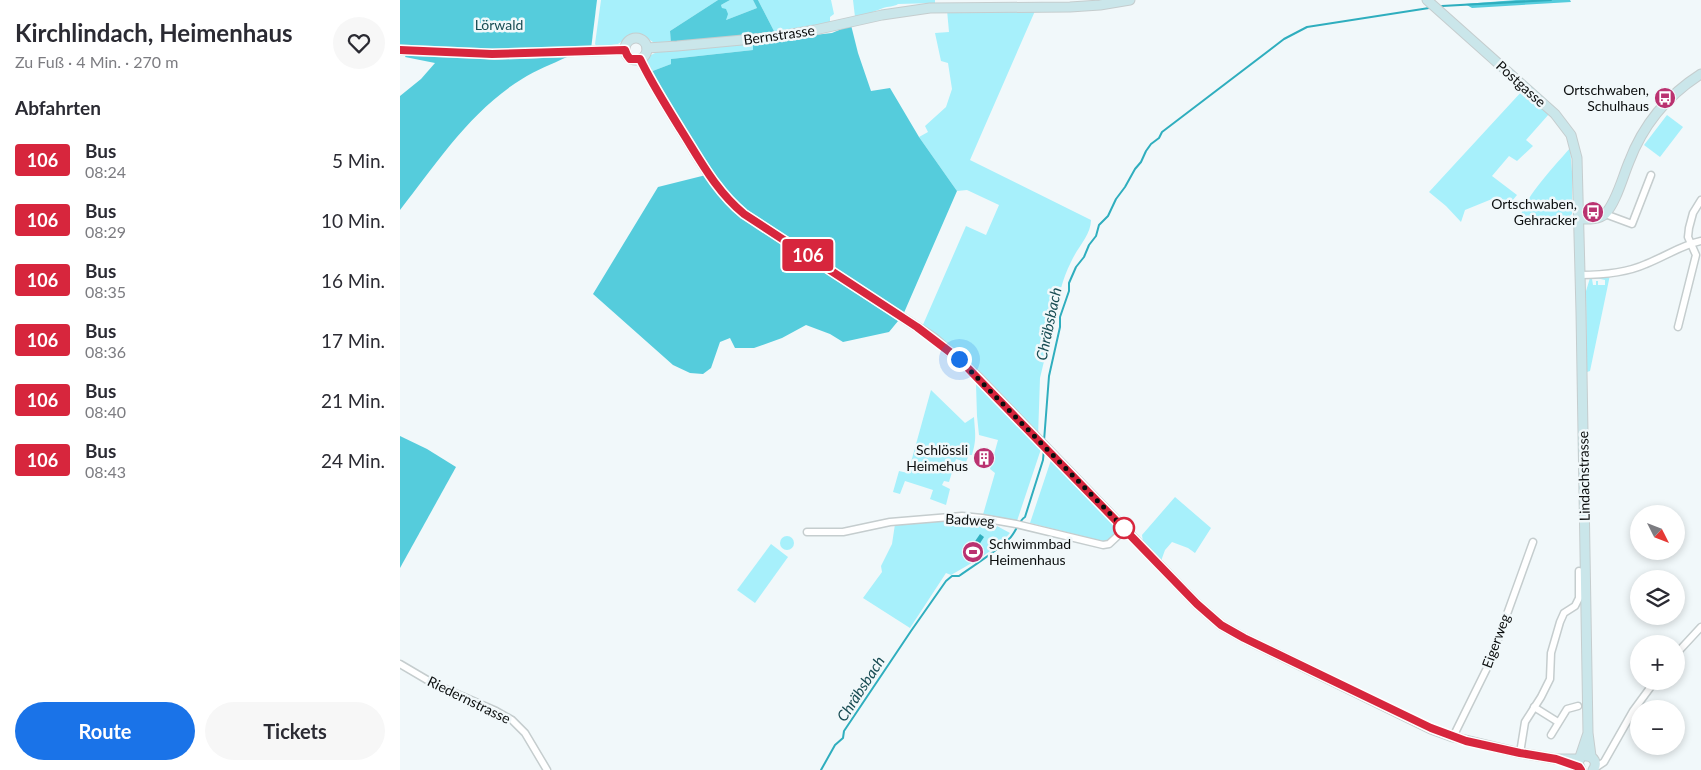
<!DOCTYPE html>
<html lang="de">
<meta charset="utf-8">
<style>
body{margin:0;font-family:Lato,sans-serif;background:#f7f7f7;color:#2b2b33;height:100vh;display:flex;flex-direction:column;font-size:19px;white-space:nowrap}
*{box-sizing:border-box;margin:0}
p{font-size:16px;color:#7c7c81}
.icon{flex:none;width:28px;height:28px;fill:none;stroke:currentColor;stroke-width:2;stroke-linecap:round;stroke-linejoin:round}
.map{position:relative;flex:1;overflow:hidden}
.drawer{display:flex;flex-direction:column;background:#fff;width:400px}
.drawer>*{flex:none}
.badge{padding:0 10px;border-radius:4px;font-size:18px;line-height:32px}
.needle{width:32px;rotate:132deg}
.controls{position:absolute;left:1230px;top:505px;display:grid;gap:10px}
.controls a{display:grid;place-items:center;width:55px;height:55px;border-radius:50%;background:#fff;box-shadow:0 2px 8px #0003;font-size:25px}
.you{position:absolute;width:25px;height:25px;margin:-12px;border:4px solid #fff;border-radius:50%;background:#1a73e8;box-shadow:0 0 0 8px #1a73e833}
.map>.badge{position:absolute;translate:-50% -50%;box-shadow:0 0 0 2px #fff}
h2{padding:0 15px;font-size:19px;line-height:45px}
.round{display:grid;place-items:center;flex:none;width:52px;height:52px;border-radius:26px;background:#f7f7f7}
.headline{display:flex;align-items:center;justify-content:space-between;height:85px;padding:0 15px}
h1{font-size:24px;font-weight:700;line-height:38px}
.primary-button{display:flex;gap:10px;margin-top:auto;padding:10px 15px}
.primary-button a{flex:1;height:58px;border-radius:30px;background:#1a73e8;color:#fff;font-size:20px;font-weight:700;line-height:58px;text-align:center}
.primary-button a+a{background:#f7f7f7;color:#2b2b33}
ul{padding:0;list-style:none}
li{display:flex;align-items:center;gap:15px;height:60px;padding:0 15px}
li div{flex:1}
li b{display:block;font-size:19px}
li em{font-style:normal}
li .badge{min-width:55px;font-weight:700;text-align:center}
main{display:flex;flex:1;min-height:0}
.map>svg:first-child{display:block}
.green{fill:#a7f0fb}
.forest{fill:#55ccdc}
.water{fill:#2faebe}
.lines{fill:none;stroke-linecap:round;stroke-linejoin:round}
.stream{stroke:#2faebe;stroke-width:2}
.street-casing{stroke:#c5cdce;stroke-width:9}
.secondary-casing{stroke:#c5cdce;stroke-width:11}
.street{stroke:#fff;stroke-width:6}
.secondary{stroke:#cae6ea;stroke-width:9}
.line-casing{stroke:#fff;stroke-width:11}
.line{stroke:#d7263d;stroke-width:8}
.walk{stroke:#0b0e0e;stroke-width:5;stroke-dasharray:0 9}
.stop-dot{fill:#fff;stroke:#d7263d;stroke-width:2.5}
.labels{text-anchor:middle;stroke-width:5;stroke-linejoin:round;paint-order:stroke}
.park-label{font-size:14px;fill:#184c53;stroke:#f1f8fa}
.street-label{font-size:14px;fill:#0b0e0e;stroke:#f1f8fa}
.poi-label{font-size:14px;fill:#0b0e0e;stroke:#f1f8fa;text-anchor:end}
.water-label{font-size:15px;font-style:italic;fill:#184c53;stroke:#f1f8fa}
</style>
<main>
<section class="drawer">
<div class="headline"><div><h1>Kirchlindach, Heimenhaus</h1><p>Zu Fuß · 4 Min. · 270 m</p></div><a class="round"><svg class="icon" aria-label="heart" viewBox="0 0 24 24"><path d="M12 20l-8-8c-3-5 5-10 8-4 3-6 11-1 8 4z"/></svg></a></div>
<h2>Abfahrten</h2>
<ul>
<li><span class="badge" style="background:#d7263d;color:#fff">106</span><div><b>Bus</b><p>08:24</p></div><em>5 Min.</em></li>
<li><span class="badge" style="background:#d7263d;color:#fff">106</span><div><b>Bus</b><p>08:29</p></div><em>10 Min.</em></li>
<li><span class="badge" style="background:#d7263d;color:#fff">106</span><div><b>Bus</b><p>08:35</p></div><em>16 Min.</em></li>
<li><span class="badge" style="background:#d7263d;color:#fff">106</span><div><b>Bus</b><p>08:36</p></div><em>17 Min.</em></li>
<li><span class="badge" style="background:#d7263d;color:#fff">106</span><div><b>Bus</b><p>08:40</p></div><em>21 Min.</em></li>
<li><span class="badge" style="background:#d7263d;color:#fff">106</span><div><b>Bus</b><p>08:43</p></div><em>24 Min.</em></li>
</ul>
<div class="primary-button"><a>Route</a><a>Tickets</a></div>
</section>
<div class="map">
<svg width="1301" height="770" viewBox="0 0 1301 770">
<rect width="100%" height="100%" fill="#f1f8fa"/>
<g class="green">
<polygon points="201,0 318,0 270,31 271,44 253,43 253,42 242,35 233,34 218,44 197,47 195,44"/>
<polygon points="330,0 353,0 357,8 326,20 321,5"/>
<polygon points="358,0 431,0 434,14 430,17 430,23 375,33"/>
<path d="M453,0H535V3L498,4C494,7 488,6 483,8C473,12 466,15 455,17Z"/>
<path d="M547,10L635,11L570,160L691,220C691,235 677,248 671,262C662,279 659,297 654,315L650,317L648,325L651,332L640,378L638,437L522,327L566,226L586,235L599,205L567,190L557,191L519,137L528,132L525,126L546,107L552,89L548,63L541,61L535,33L549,32Z"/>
<polygon points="353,42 353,50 271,59 271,64 250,72 246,62 249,56 257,52"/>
<polygon points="1123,90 1149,114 1126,140 1133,146 1117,161 1109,156 1092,176 1117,195 1112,201 1092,199 1065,210 1061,222 1046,206 1029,192"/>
<polygon points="1267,115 1283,127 1260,157 1244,145"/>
<path d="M1170,148L1172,172V214C1162,224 1135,215 1119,223C1121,200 1155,166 1170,148Z"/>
<polygon points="1210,275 1190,371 1187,372 1186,291 1190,278 1192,279 1193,285 1196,285 1196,281 1198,281 1198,285 1205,285 1205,280 1196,278"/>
<polygon points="576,384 580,384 642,446 616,524 582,518 595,473 590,469 598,440 579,435 577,416"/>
<path d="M531,390L565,423L574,417C575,434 577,438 572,455H569L566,462L556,459L549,482L544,481L542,485L550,489L546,505L530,499L533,490L505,481L500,494L493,492L499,471L508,473Z"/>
<polygon points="652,457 717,526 716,533 706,542 630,523"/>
<polygon points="775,497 811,528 795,553 788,548 772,542 765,550 761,561 743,542 742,535"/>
<path d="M553,518L580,521L594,531L597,526L610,533C595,551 570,564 551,575L546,573L510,628L463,598L482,572L481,566L492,544L495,524Z"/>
<circle cx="387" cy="543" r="7"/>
<polygon points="371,544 388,557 355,603 337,590"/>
</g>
<g class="forest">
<polygon points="0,0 197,0 191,49 89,51 0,47"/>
<polygon points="318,0 330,0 321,5 322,8 326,9 328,14 326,20 357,8 353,0 358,0 375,33 271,44 270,31"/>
<polygon points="1116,0 1170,0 1171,2 1072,8 1065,4"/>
<polygon points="451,25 458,53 471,91 490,88 519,137 557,191 503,315 489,332 443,342 430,334 406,325 382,338 354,348 335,348 330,338 320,342 311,368 303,374 290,373 273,365 193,294 258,187 306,175 250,72 271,64 271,59 353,50 353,42 432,33"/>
<path d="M7,53L57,56L94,60L167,57C152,64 136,70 122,79C71,110 36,164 0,210V96L21,79L35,63L5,57Z"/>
<polygon points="0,436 27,449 56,467 0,568"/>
</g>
<polygon class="water" points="580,534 584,537 570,559 565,556"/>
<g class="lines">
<g class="stream">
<polyline points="1042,6 1151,0"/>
<polyline points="644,441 649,376 660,327 660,317 669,291 669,283 676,267 684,257 689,245 696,236 699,225 708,216 716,199 725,187 735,169 741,162 746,151 751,144 759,138 762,132 884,39 907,27 1029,8"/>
<path d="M421,770L435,745L443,738L444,731L511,631L546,581L552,576H559C576,564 594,553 609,539C616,533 618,521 625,517L643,460L644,449"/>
</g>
<g class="street-casing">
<g id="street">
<polyline points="1205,214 1232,224 1251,175"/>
<path d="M1180,275C1202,275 1226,273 1246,264C1264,257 1282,245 1301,241"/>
<polyline points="1278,327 1296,255 1288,237 1289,228 1293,213 1301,200"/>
<polyline points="407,532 443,532 490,522 562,516 582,518 616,524 703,545 709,544 725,529"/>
<polyline points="1276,654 1301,627"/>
<polyline points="0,664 34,684 96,711 112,720 125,733 147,770"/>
<polyline points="1134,707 1158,722"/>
<polyline points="1151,735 1167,709 1178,706"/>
<polyline points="1053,737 1089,664 1133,542"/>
<polyline points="1120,753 1125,722 1141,697 1150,679 1151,653 1160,622 1164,613 1175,606 1179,598 1179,571"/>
<polyline points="1195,768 1204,762 1233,711 1255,681"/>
</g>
</g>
<g class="secondary-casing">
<g id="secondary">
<polyline points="1027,0 1155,114 1171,135 1177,158 1181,312 1188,733 1191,756"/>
<circle cx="236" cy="49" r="11"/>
<polyline points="247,48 277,46 375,37 415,30 482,15 530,8 670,7 700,5 730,0"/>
<polyline points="0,50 92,54 225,50"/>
<path d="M240,59C253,85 268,109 283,133C301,162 317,192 344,214L534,338L578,377L797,604L821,625L844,638L1031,729L1053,737L1120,753L1156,759H1180"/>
<path d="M1179,219C1188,219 1198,220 1205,214C1216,203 1223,176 1229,162C1243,125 1268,95 1301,74"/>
<path d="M1186,756C1194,756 1198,763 1193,770"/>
<polyline points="1181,770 1178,763 1187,736"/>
</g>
</g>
<use href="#street" class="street"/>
<use href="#secondary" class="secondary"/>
</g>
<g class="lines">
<g class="line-casing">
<path id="line" d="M0,50L92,54L225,50L227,55L230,59H240C252,84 267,107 281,130C300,160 316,191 344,214L517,327L559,359L797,604L821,625L844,638L1031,728L1066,741L1120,753L1156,759L1179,767L1181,770"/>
</g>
<use href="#line" class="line"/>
<polyline class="walk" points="559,359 725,529 724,528"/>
</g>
<defs>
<g id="bus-disc" transform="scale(1.125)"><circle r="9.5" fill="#ba3270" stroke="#f1f8fa"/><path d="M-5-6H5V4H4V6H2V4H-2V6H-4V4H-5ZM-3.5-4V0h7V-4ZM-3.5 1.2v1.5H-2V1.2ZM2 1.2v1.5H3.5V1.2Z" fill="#fff"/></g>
<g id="building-disc" transform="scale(1.125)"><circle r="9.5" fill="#ba3270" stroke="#f1f8fa"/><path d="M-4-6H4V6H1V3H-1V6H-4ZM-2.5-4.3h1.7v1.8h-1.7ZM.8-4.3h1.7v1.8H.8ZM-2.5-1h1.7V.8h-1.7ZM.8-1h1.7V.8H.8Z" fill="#fff"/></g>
<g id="stadium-disc" transform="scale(1.125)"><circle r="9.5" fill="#ba3270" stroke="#f1f8fa"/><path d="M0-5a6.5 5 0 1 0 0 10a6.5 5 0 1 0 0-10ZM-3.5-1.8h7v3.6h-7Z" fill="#fff"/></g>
</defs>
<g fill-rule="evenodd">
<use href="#bus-disc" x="1265" y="98"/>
<use href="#bus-disc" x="1193" y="212"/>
<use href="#building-disc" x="584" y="458"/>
<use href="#stadium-disc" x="573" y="552"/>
</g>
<circle class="stop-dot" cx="724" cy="528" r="10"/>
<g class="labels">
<g class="park-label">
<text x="99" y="30">Lörwald</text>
</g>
<g class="street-label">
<text transform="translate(379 35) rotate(-8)" y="5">Bernstrasse</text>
<text transform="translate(1121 84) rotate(42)" y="5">Postgasse</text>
<text transform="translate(1184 476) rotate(-91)" y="5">Lindachstrasse</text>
<text transform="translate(570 520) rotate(3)" y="5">Badweg</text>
<text transform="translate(1096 641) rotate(-70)" y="5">Eigerweg</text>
<text transform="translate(69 700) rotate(26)" y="5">Riedernstrasse</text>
</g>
<g class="poi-label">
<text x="1249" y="95">Ortschwaben,<tspan x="1249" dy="16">Schulhaus</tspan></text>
<text x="1177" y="209">Ortschwaben,<tspan x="1177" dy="16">Gehracker</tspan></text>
<text x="568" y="455">Schlössli<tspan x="568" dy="16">Heimehus</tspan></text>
<text x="589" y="549" text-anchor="start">Schwimmbad<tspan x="589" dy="16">Heimenhaus</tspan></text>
</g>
<g class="water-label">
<text transform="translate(649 324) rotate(-78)" y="5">Chräbsbach</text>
<text transform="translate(461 689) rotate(-57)" y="5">Chräbsbach</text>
</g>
</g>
</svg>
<div class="controls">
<a><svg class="needle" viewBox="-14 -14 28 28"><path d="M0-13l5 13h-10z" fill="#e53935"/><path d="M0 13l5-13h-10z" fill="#7c7c81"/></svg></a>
<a><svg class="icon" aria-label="layers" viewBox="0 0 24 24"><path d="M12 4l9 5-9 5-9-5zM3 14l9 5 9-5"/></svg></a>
<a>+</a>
<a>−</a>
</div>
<div class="you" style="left:559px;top:359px"></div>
<b class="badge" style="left:408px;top:255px;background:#d7263d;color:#fff">106</b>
</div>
</main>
